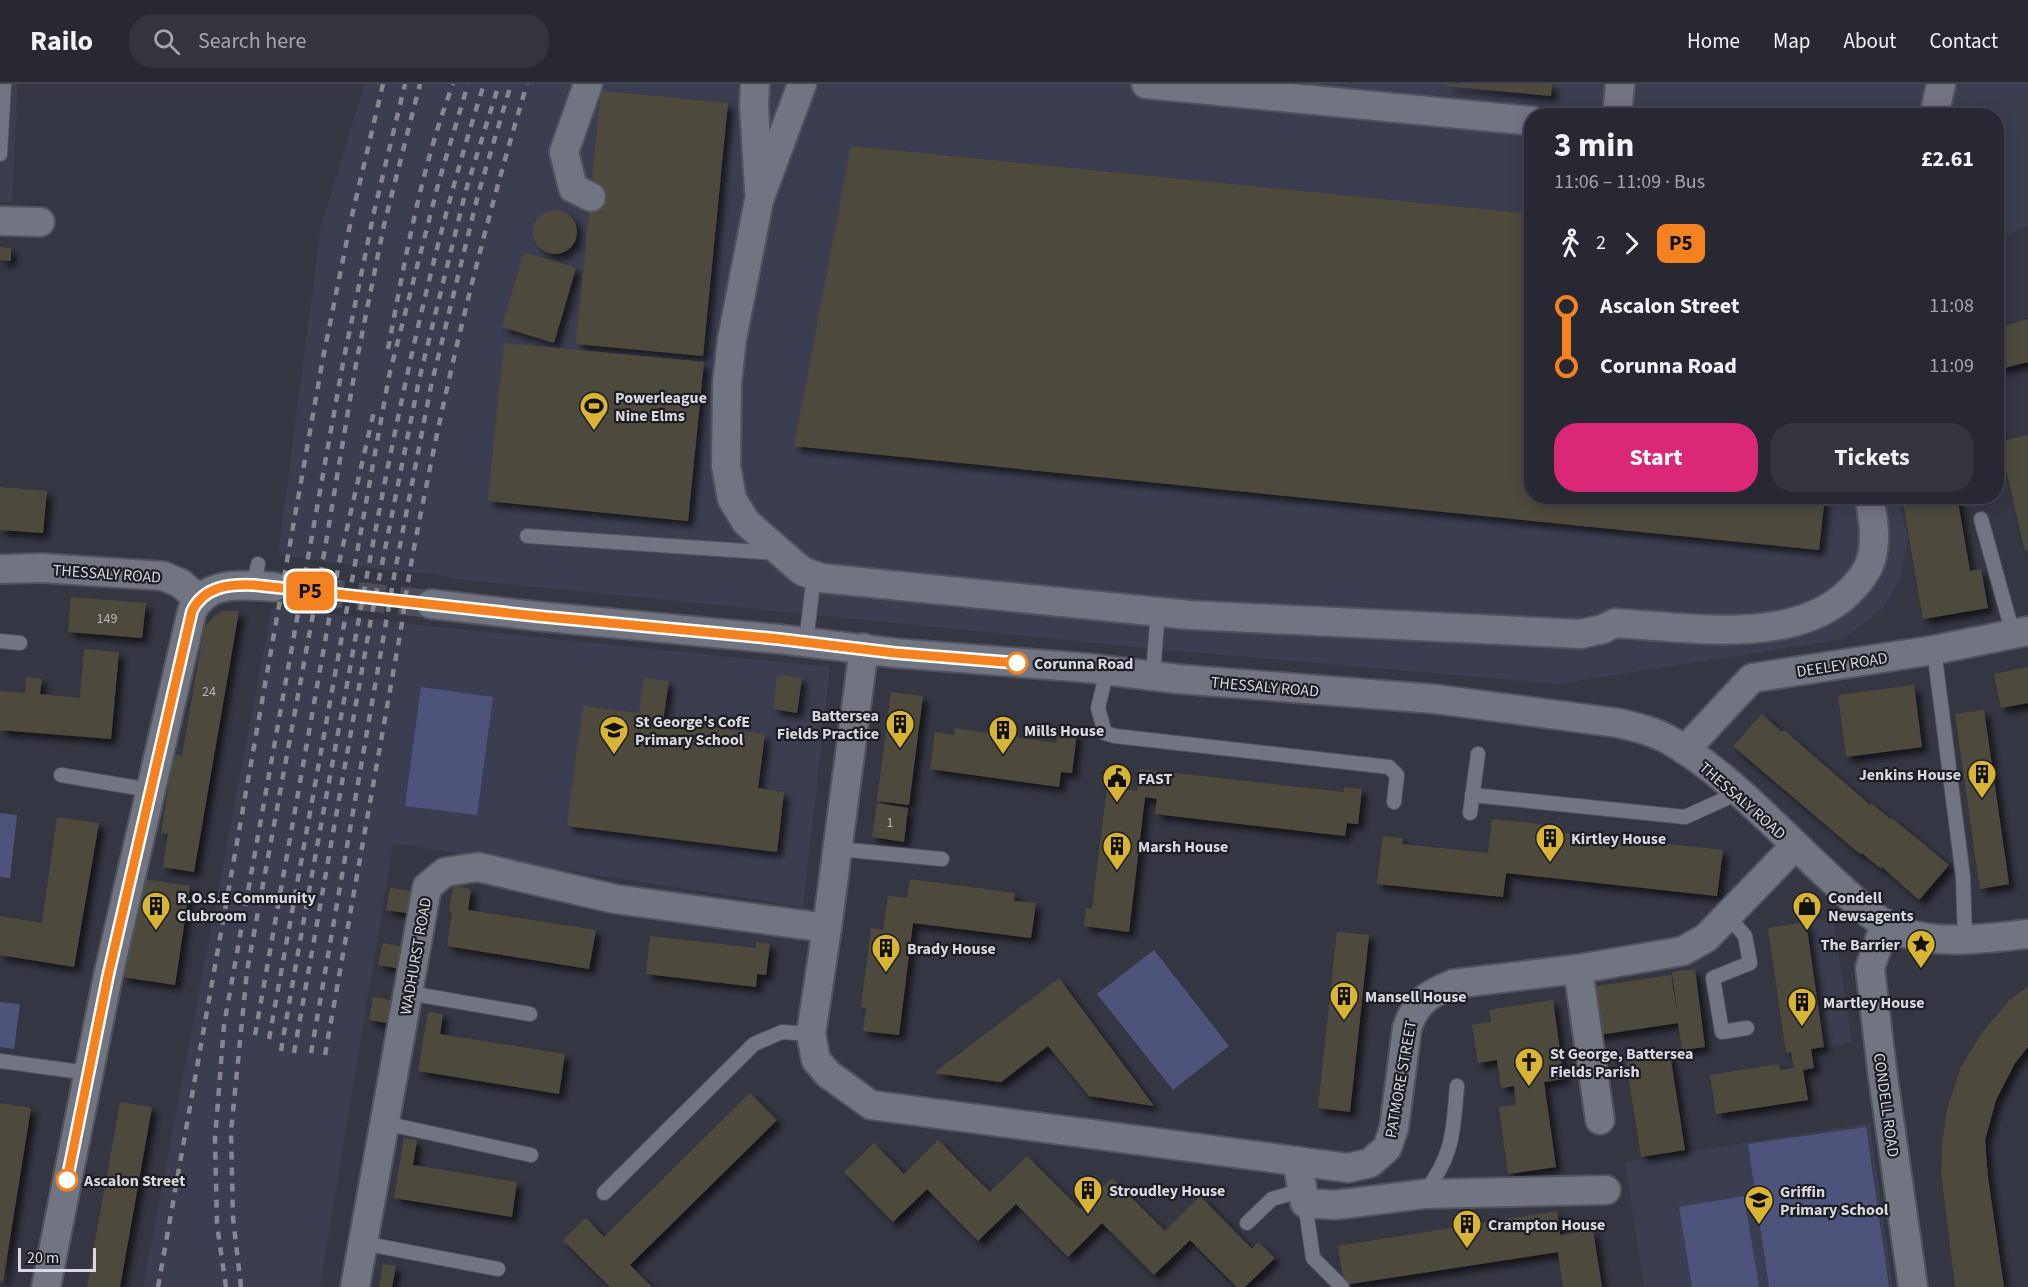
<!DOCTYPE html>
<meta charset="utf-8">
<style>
body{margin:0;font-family:"Source Sans 3",sans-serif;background:#33343e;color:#f1f3f6;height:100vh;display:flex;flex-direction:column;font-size:22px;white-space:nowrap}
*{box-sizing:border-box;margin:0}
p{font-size:20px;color:#a4a6ac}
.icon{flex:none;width:33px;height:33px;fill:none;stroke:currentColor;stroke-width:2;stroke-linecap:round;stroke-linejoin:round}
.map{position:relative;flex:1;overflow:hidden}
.details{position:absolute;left:1524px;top:24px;width:480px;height:396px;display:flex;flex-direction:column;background:#272832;border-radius:24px;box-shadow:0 3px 15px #0003,0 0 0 2px #43444d}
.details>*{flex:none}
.badge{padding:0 12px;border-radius:9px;font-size:21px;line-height:39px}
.scale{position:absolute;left:18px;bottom:15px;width:78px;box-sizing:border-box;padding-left:6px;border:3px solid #d8d9e1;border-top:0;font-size:16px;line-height:21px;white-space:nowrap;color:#d8d9e1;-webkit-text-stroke:4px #1d1e23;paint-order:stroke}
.map>.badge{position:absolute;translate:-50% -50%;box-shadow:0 0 0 3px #fff}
.legs{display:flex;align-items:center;gap:9px;height:66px;padding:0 30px;font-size:20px}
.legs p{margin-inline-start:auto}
.head{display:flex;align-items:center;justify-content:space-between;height:102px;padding:0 30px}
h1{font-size:33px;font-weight:700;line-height:45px}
.cta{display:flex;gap:12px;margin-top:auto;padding:12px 30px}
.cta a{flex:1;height:69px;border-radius:24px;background:#db2777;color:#fff;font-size:24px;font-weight:700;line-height:69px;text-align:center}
.cta a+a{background:#33343e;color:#f1f3f6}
ul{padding:0 30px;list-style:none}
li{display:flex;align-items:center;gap:21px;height:60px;font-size:22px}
li i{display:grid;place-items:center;width:9px;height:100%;margin:0 8px;background:currentColor}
li i::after{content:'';width:15px;height:15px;margin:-8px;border:4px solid;border-radius:50%;background:#272832}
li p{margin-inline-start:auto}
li:first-child i{background:linear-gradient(#0000 50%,currentColor 0)}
li:last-child i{background:linear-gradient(currentColor 50%,#0000 0)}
header{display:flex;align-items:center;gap:36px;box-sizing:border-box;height:84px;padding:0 30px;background:#272832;border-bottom:2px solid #43444d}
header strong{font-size:28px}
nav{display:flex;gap:33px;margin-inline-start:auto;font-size:21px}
.search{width:420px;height:54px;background:#33343e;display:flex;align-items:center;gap:15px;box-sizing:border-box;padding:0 21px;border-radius:24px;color:#a4a6ac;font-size:22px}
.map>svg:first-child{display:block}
.built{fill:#3b3e50}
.green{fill:#4d537b}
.building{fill:#4e4a3d;filter:url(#shadow)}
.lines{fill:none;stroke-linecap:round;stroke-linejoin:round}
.minor-tunnel{stroke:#4d4e5a;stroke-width:28;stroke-dasharray:28 14;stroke-linecap:butt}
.service-casing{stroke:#50525c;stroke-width:16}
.minor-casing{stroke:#50525c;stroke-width:32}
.service{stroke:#717481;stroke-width:14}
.minor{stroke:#717481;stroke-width:28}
.rail{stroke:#868791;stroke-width:4.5;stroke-dasharray:8 8;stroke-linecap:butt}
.line-1-casing{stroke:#fff;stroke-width:14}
.line-1{stroke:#f58220;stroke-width:9}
.stop-1-dot{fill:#fff;stroke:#f58220;stroke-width:3}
.labels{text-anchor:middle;stroke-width:4.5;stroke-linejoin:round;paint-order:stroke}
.number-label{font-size:14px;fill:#b6b5b8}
.poi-label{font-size:16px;font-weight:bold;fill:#d8d9e1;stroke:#1d1e23;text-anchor:start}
.street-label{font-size:16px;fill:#d8d9e1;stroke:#1d1e23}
.stop-label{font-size:16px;font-weight:bold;fill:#d8d9e1;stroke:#1d1e23;text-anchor:start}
</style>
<header>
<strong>Railo</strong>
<div class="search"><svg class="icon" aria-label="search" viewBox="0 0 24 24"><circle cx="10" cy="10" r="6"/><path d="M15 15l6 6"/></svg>Search here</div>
<nav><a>Home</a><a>Map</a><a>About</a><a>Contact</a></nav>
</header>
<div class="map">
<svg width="2028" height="1203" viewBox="0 0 2028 1203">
<defs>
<filter id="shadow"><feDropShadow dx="5.5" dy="5.5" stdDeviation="3" flood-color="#0009"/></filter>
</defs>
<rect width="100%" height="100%" fill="#343642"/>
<g class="built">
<polygon points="0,0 18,0 12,118 0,118"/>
<polygon points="365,0 2028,0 2028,142 1997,156 1996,32 1532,32 1532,412 1897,413 1908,454 1901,493 1884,523 1844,555 1558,600 1155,565 456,495 434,490 395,487 278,471 321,141"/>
<polygon points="272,523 428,542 830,583 803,823 393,759 320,1203 143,1203"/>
<polygon points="1833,833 1852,958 1824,963 1806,838"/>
<polygon points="1870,1039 1893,1203 1644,1203 1625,1078"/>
</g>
<g class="green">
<polygon points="421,603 493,613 477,731 405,722"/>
<polygon points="0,729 17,731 10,794 0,793"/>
<polygon points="1154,866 1229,962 1173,1006 1097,910"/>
<polygon points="0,918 20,920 14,965 0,963"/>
<polygon points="1866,1043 1889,1203 1769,1203 1748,1060"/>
<polygon points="1744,1112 1759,1203 1692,1203 1679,1123"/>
</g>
<g class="building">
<polygon points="1447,0 1552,0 1551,12 1447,2"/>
<polygon points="601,7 728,19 703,272 576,260"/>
<polygon points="851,62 1532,130 1532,412 1825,412 1819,466 794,362"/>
<circle cx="555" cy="148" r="22"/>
<polygon points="0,163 11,164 11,177 0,176"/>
<polygon points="524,168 576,184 554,259 502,243"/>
<polygon points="2028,235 2028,278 2000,285 1996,274 1996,244"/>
<polygon points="504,259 704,278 688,437 488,417"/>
<polygon points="1996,337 2002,357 2028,351 2028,466 2025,467 2000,360 1996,361"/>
<polygon points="0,403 47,407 43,449 0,446"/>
<polygon points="1902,412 1957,412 1970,487 1981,485 1988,524 1923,535"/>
<polygon points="71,513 146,519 142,554 68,548"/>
<polygon points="223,527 239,527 194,788 163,783 168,750 161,749 174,670 182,672 204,544 213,533"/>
<polygon points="84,565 119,568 111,655 0,646 0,607 25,609 26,593 42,595 40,610 80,614"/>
<polygon points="2028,583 2028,619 2001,624 1994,590"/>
<polygon points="777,591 802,594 797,629 773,625"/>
<polygon points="644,594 669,597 663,637 765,650 758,704 784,708 777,768 567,742 583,622 639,629"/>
<polygon points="1914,601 1922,663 1846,673 1838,611"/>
<polygon points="891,608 923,612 909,721 877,717"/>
<polygon points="1984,626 2009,800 1980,805 1955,630"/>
<polygon points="1762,630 1782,648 1784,646 1870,721 1871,719 1890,735 1892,734 1949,781 1919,816 1882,783 1881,785 1862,769 1860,770 1733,662"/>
<polygon points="955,644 1056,659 1058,651 1063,651 1064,647 1077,649 1072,689 1061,688 1059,703 930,685 935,648 954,651"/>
<polygon points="1139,685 1344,708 1344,703 1362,705 1358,740 1347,739 1345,752 1155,730 1157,715 1145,713 1129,848 1084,842 1086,824 1092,825 1107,703 1137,707"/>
<polygon points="877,719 908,724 904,758 872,753"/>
<polygon points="57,733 99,739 74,883 0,871 0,832 42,839"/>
<polygon points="1492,735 1549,741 1548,747 1723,766 1717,812 1506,789 1503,813 1377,800 1383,752 1403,754 1402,760 1488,769"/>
<polygon points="137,794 190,802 175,901 122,893"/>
<polygon points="910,795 1015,809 1014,817 1036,819 1031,854 913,839 899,951 863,947 866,924 861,923 871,844 883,846 888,812 907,814"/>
<polygon points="453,802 471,805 468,826 596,846 589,885 447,862 452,828 449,827"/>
<polygon points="390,804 415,807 412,830 386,826"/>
<polygon points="1806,838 1824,963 1811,965 1814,984 1803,986 1808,1016 1716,1030 1710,991 1779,980 1780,986 1794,984 1791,968 1786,969 1768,844"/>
<polygon points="1337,848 1369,851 1350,1028 1318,1024"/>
<polygon points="650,852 756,864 756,858 770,860 766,891 757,890 756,903 646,890"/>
<polygon points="383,859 406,863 401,885 378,881"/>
<polygon points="1695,885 1705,963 1682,966 1678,939 1592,952 1585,904 1671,891 1678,934 1672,888"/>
<polygon points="1059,894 1154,1022 1089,1012 1048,962 1001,998 934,989"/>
<polygon points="2028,902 2028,963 2015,979 1996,1016 1985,1056 1988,1094 2004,1203 1955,1203 1941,1088 1942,1061 1947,1025 1961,983 1981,950 2009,917"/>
<polygon points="373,913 395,917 391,940 369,936"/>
<polygon points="1553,916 1564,995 1544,998 1556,1083 1508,1090 1499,1023 1516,1021 1514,1002 1501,1004 1497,976 1478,979 1472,941 1491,938 1489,926"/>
<polygon points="428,928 443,930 440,950 565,970 559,1010 418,987"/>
<polygon points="1670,970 1685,1066 1641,1073 1626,977"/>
<polygon points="750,1009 777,1036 630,1181 652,1203 610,1203 563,1156 586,1134 604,1153"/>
<polygon points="120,1018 152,1023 120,1203 87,1203"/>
<polygon points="0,1019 31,1024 3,1198 0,1197"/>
<polygon points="404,1054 417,1056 413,1081 517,1098 512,1133 394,1114"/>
<polygon points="938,1056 990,1108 1027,1072 1080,1125 1112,1094 1165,1147 1200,1112 1252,1165 1258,1158 1275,1174 1245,1203 1237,1203 1190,1156 1154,1191 1102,1139 1068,1173 1016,1120 978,1157 927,1105 893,1138 844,1088 874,1059 904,1090"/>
<polygon points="1557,1127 1560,1151 1593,1146 1602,1203 1563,1203 1558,1168 1344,1201 1338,1162"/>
<polygon points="383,1180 396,1182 392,1203 379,1203"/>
</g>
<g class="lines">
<polyline class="minor-tunnel" points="274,503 431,520"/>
<g class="service-casing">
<g id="service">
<polyline points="0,70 4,0"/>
<polyline points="1981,435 2013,550"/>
<polyline points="527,452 776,469"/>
<polyline points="254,501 258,480"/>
<polyline points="0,557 20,559"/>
<polyline points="806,558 814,491"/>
<polyline points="1934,566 1963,793 1965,855"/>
<polyline points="1107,586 1098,624 1105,649 1115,652 1389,683 1397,691 1394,718"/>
<polyline points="1153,591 1158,527"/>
<polyline points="61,691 150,706"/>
<polyline points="1472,711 1685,733 1738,709"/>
<polyline points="1470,729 1478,670"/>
<polyline points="838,765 942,775"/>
<polyline points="1727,831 1745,852 1750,879 1713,894 1722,948 1747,944"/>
<polyline points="409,909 530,930"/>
<polyline points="0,977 88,989"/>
<polyline points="384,1039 531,1071"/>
<path d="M1425,1108C1454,1070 1453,1047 1457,1002"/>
<polyline points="604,1109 754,960 782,948 811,950"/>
<polyline points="1305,1119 1313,1174 1342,1203"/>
<polyline points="1247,1139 1272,1115 1303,1106"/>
<polyline points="362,1159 498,1185"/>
</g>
</g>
<g class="minor-casing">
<g id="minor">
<polyline points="588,0 564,68 573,104 591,113"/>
<polyline points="755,0 754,21 759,106"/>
<path d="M802,0L759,116L732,255L727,299L726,382L732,415L746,438L802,487L821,494L1190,531L1581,550L1603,545L1615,539C1686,543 1797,563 1851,506C1860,497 1867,488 1871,476C1877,455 1873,434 1869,412"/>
<polyline points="1146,0 1532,37"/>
<polyline points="1617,32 1620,0"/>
<polyline points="1934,32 1941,0"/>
<polyline points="0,137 40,138"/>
<polyline points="0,485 42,484 163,492 180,499 200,516"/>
<path d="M431,520L536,532L779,555L895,569L1088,584L1178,595L1435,615L1618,639C1636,643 1653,647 1669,656C1726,688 1781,749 1829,793C1852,814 1874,839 1905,849C1944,861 1989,854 2028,850"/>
<path d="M864,564L827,844L811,950L816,976L828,990L871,1021L1348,1084L1370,1079L1387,1064L1394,1044L1407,944C1416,918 1428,910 1453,900L1578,885L1683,867L1706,854L1795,762"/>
<polyline points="1685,666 1752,594 1934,566 2028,547"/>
<polyline points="1885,840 1870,884 1882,986 1913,1203"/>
<polyline points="1578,885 1600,1036"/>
<polyline points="1297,1077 1305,1119 1335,1121 1424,1110 1606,1106"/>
<path d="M46,1203L108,892L192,527C207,495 246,501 274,503"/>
<polyline points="355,1203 427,803 445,788 478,783 615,815 827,844"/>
</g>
</g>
<use href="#service" class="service"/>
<use href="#minor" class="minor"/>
<g class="rail">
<path d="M388,265C405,176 421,84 453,0"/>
<polyline points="255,951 339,479 375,323"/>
<polyline points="269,955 389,292 439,97 468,0"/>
<path d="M281,967C302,843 325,719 348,595C384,395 422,194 484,0"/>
<polyline points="294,969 371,535 419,296 466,106 499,0"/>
<polyline points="311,969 395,487 431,302 478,111 511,0"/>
<path d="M325,971L402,539C409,483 421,429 432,374C458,248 490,123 527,0"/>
<polyline points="158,1203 323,274 351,136 383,0"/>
<polyline points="226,1203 217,1141 215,1055 224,941 343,279 374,128 405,0"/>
<polyline points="241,1203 233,1134 231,1047 247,887 323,476 356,280 384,141 420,0"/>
</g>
</g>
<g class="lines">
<g class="line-1-casing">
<path id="line-1" d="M67,1096L108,892L192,527C204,502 230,500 254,501L536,532L779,555L895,569L1017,579"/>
</g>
<use href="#line-1" class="line-1"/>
</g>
<defs>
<g id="stadium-pin" transform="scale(1.5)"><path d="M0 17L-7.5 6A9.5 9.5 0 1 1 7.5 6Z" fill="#d8b434" stroke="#1d1e23"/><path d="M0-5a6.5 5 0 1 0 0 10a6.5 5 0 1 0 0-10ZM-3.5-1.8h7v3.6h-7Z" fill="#111"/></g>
<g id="building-pin" transform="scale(1.5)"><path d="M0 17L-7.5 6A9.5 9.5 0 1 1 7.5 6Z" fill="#d8b434" stroke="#1d1e23"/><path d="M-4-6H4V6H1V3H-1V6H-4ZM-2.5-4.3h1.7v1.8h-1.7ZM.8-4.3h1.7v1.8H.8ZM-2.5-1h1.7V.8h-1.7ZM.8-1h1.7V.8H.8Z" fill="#111"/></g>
<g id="school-pin" transform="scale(1.5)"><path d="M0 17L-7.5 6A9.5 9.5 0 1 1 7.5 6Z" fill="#d8b434" stroke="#1d1e23"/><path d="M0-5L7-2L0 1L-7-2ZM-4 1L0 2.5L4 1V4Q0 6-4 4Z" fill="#111"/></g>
<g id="civic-pin" transform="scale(1.5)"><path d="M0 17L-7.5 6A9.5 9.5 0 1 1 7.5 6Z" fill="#d8b434" stroke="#1d1e23"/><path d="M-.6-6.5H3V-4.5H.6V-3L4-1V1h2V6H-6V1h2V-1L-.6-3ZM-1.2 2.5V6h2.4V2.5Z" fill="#111"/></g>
<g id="shop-pin" transform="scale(1.5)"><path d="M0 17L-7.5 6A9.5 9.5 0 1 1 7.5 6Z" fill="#d8b434" stroke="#1d1e23"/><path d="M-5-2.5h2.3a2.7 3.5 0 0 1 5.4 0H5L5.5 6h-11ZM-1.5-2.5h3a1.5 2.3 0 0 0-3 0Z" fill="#111"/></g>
<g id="sight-pin" transform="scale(1.5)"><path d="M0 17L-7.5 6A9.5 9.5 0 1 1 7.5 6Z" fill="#d8b434" stroke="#1d1e23"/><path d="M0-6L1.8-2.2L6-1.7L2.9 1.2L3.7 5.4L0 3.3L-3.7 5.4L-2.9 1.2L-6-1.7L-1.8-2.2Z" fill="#111"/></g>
<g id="church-pin" transform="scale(1.5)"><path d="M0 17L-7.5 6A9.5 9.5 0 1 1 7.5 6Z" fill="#d8b434" stroke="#1d1e23"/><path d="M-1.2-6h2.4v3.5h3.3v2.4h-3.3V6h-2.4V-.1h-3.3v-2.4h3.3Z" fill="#111"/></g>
</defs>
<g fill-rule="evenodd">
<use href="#stadium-pin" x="594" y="322"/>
<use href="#building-pin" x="900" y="640"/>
<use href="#school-pin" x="614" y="646"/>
<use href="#building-pin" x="1003" y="646"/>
<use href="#building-pin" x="1982" y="690"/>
<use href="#civic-pin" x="1117" y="694"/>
<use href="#building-pin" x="1550" y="754"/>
<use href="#building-pin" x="1117" y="762"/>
<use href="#building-pin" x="156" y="822"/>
<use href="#shop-pin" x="1807" y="822"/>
<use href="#sight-pin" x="1921" y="860"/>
<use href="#building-pin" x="886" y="864"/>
<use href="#building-pin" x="1344" y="912"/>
<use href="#building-pin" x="1802" y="918"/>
<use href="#church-pin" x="1529" y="978"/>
<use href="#building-pin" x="1088" y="1106"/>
<use href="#school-pin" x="1759" y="1116"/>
<use href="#building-pin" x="1467" y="1140"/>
</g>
<g class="stop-1-dot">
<circle cx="1017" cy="579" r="10"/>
<circle cx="67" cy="1096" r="10"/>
</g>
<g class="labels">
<g class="number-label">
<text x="107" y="539">149</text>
<text x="209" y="612">24</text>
<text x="890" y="743">1</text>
</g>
<g class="poi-label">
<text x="615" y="319">Powerleague<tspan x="615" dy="18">Nine Elms</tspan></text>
<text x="879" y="637" text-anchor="end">Battersea<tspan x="879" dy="18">Fields Practice</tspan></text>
<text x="635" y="643">St George's CofE<tspan x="635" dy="18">Primary School</tspan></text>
<text x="1024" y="652">Mills House</text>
<text x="1961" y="696" text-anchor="end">Jenkins House</text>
<text x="1138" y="700">FAST</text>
<text x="1571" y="760">Kirtley House</text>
<text x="1138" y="768">Marsh House</text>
<text x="177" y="819">R.O.S.E Community<tspan x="177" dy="18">Clubroom</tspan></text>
<text x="1828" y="819">Condell<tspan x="1828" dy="18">Newsagents</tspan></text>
<text x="1900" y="866" text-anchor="end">The Barrier</text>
<text x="907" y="870">Brady House</text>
<text x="1365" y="918">Mansell House</text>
<text x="1823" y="924">Martley House</text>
<text x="1550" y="975">St George, Battersea<tspan x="1550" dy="18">Fields Parish</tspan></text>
<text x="1109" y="1112">Stroudley House</text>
<text x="1780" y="1113">Griffin<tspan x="1780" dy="18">Primary School</tspan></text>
<text x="1488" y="1146">Crampton House</text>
</g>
<g class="street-label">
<text transform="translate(107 489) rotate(4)" y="6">THESSALY ROAD</text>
<text transform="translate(1842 580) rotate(-9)" y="6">DEELEY ROAD</text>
<text transform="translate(1265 602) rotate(5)" y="6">THESSALY ROAD</text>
<text transform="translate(1743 716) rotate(41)" y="6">THESSALY ROAD</text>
<text transform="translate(415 872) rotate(-80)" y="6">WADHURST ROAD</text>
<text transform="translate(1400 995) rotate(-80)" y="6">PATMORE STREET</text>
<text transform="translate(1887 1021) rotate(82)" y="6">CONDELL ROAD</text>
</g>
<g class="stop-label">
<text x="1034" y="585">Corunna Road</text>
<text x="84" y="1102">Ascalon Street</text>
</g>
</g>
</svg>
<div class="scale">20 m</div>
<b class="badge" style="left:310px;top:507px;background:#f58220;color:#111">P5</b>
<section class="details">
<div class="head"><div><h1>3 min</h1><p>11:06 – 11:09 · Bus</p></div><b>£2.61</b></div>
<div class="legs"><svg class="icon" aria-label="walk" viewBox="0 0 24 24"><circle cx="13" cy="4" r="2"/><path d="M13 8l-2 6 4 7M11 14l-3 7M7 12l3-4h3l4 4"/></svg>2<svg class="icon" aria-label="forward" viewBox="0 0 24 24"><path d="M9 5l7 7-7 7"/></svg><b class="badge" style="background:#f58220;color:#111">P5</b></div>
<ul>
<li><i style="color:#f58220"></i><b>Ascalon Street</b><p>11:08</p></li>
<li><i style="color:#f58220"></i><b>Corunna Road</b><p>11:09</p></li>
</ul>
<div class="cta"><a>Start</a><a>Tickets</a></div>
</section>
</div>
